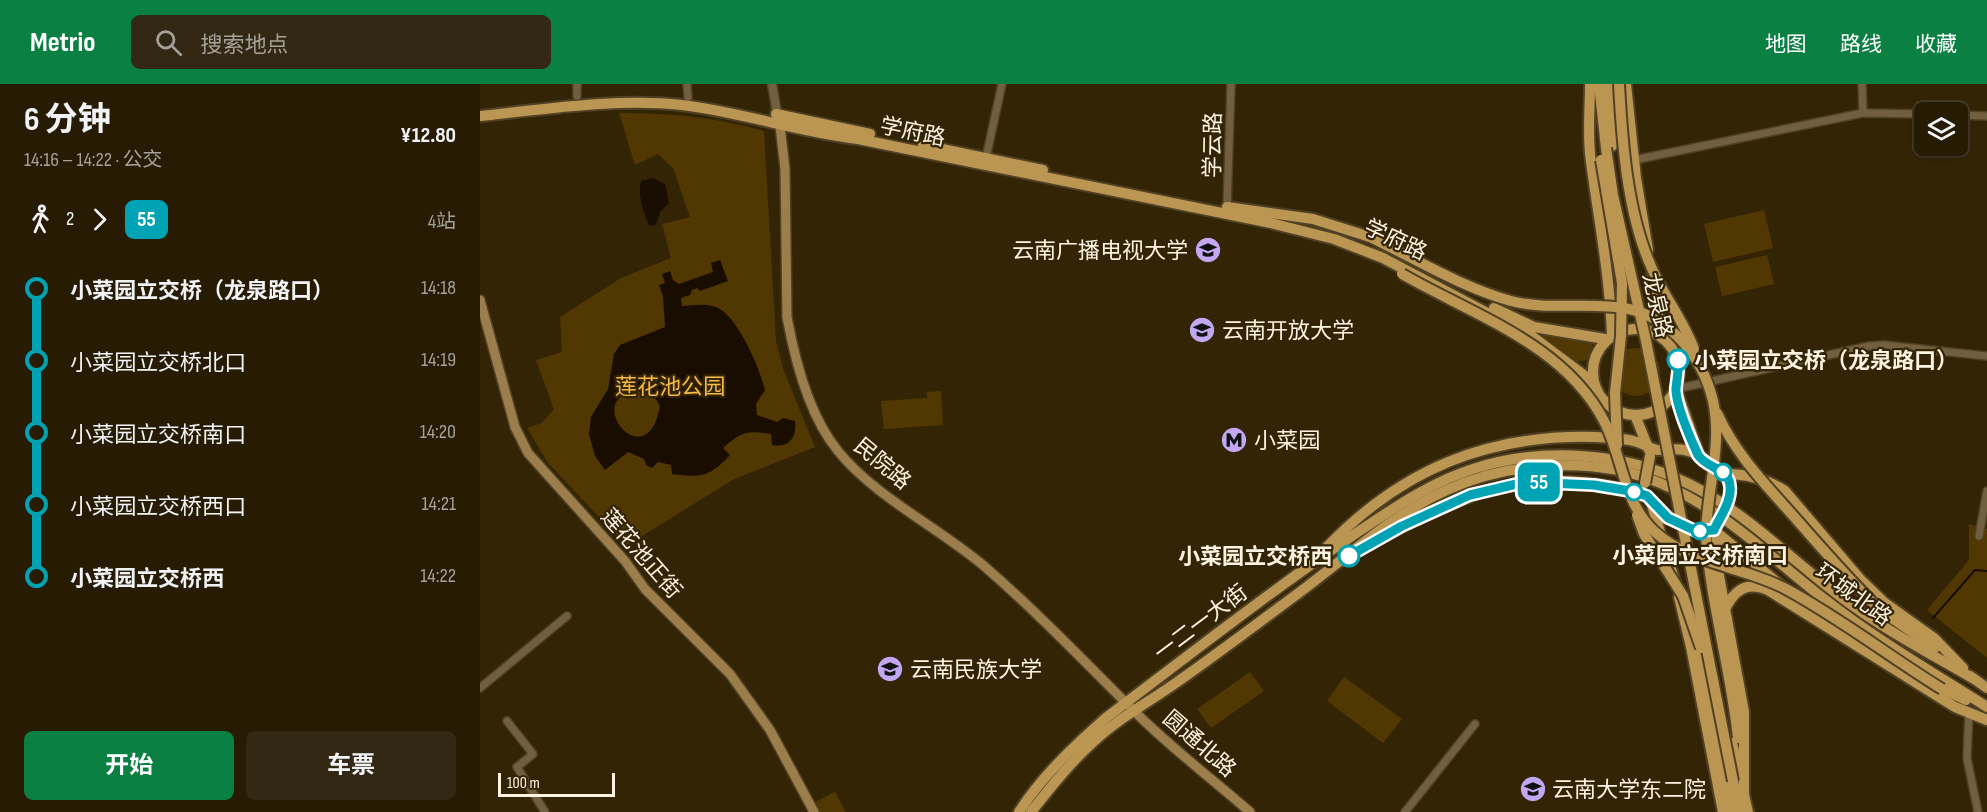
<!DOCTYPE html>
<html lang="zh">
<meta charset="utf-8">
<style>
body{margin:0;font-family:"Sofia Sans Condensed","Noto Sans SC",sans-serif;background:#332813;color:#f1f3f6;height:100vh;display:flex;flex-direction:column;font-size:22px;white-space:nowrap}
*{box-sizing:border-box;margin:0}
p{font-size:20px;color:#a4a19a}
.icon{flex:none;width:33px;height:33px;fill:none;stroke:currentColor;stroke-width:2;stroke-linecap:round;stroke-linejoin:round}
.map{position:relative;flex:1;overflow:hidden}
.sheet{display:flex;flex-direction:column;background:#271b04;width:480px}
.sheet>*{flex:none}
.badge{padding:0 12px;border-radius:9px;font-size:21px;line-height:39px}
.buttons{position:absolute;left:1434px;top:18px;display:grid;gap:12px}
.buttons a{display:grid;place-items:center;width:54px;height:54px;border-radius:9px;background:#271b04;box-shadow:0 2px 4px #0004,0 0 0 2px #433926;font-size:30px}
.scale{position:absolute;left:18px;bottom:15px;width:117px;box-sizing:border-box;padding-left:6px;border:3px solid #fdf3e2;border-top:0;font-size:16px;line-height:21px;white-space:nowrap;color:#fdf3e2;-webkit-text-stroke:4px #342406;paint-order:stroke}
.map>.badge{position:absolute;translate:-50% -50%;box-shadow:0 0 0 3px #fff}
.legs{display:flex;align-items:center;gap:9px;height:66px;padding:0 24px;font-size:20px}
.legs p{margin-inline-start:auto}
.headline{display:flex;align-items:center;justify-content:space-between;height:102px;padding:0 24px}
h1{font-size:33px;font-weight:700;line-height:45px}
.action{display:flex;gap:12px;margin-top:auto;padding:12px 24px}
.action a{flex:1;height:69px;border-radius:9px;background:#0b8043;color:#fff;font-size:24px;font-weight:700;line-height:69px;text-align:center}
.action a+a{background:#332813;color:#f1f3f6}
ul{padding:0 24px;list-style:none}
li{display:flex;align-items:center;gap:21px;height:72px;font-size:22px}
li i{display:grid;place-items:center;width:9px;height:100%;margin:0 8px;background:currentColor}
li i::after{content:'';width:15px;height:15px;margin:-8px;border:4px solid;border-radius:50%;background:#271b04}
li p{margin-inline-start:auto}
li:first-child i{background:linear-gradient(#0000 50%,currentColor 0)}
li:last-child i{background:linear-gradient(currentColor 50%,#0000 0)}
header{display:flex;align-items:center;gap:36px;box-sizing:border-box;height:84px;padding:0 30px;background:#0b8043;color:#fff}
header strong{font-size:28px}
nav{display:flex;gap:33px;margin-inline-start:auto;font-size:21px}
.search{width:420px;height:54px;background:#332813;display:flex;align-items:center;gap:15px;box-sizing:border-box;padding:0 21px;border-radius:9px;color:#a4a19a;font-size:22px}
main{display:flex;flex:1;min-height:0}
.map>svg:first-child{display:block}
.green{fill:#513802}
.water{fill:#190c00;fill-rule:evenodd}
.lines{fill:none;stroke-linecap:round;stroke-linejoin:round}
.stream{stroke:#190c00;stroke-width:2}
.minor-casing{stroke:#504125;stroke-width:10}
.tertiary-casing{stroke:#504125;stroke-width:11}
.secondary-casing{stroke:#504125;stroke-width:12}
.primary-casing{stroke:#504125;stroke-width:14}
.minor{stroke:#715f40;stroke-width:7}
.tertiary{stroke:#715f40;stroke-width:8}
.secondary{stroke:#9b7e4c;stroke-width:9}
.primary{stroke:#bb9653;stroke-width:10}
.primary-bridge-casing{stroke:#504125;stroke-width:14;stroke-linecap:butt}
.primary-bridge{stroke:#bb9653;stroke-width:10}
.line-1-casing{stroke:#fff;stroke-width:14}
.line-1{stroke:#00a3b4;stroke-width:9}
.stop-1-dot{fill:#fff;stroke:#00a3b4;stroke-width:3}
.labels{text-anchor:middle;stroke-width:4.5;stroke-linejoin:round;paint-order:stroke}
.street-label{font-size:22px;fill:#fdf3e2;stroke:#342406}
.poi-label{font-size:22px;fill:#fdf3e2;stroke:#342406;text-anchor:start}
.stop-label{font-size:22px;font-weight:bold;fill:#fdf3e2;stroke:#342406;text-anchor:start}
.park-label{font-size:22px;fill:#f4b948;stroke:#342406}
</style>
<header>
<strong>Metrio</strong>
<div class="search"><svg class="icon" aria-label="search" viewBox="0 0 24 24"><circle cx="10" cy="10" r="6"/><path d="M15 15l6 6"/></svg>搜索地点</div>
<nav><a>地图</a><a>路线</a><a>收藏</a></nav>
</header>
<main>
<section class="sheet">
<div class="headline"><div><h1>6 分钟</h1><p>14:16 – 14:22 · 公交</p></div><b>¥12.80</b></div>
<div class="legs"><svg class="icon" aria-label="walk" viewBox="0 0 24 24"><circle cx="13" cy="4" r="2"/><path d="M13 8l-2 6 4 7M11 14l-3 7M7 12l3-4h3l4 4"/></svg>2<svg class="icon" aria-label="forward" viewBox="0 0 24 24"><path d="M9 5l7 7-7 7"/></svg><b class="badge" style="background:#00a3b4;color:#fff">55</b><p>4站</p></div>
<ul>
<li><i style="color:#00a3b4"></i><b>小菜园立交桥（龙泉路口）</b><p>14:18</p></li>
<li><i style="color:#00a3b4"></i><span>小菜园立交桥北口</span><p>14:19</p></li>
<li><i style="color:#00a3b4"></i><span>小菜园立交桥南口</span><p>14:20</p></li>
<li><i style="color:#00a3b4"></i><span>小菜园立交桥西口</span><p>14:21</p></li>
<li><i style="color:#00a3b4"></i><b>小菜园立交桥西</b><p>14:22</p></li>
</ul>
<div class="action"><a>开始</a><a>车票</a></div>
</section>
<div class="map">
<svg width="1507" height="728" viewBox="0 0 1507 728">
<rect width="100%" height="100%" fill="#342406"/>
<g class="green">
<path d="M139,29C189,29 235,33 284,47L296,257L303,285L335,363L254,395L146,462L68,379L47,344L62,339L74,325L56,276L82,268L80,233L141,194L191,174L182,140L210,133L193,84L178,70L155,81Z"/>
<polygon points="1284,126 1293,164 1233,178 1224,140"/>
<polygon points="1287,171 1294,200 1242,212 1235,183"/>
<polygon points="1061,248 1113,260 1107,276 1097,278 1060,250"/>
<circle cx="1156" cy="288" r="24"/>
<polygon points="461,307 463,341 404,345 401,317 447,314 447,308"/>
<polygon points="1489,440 1507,445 1507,574 1447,526 1489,476"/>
<polygon points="770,588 784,607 731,644 717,625"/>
<polygon points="864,593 922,635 903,659 847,617"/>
<polygon points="355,708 366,728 340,728 335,718"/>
</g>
<g class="water">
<path d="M173,94L185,100L189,119L180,128L176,141L170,142C164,131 157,110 161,97Z"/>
<path d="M240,176L248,197L220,207L217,204L212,206L210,211L201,214L202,222C216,221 231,218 243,227C262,243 279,283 285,306L276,320L277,331L297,338L303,334L315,337C317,354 309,364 292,361L291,350C266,346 261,348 243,364L250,371C230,393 220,394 192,390L191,381L178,378L172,384L166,381L164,375L148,368L125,386L115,372L109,350L111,333L128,305L134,270L140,261L185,243L183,212L179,201L185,199L182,190L190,187L193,196L199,200L233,188L231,179ZM162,307L175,314L180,322C167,398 96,309 162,307Z"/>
</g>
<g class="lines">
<polyline class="stream" points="1453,534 1495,486 1507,487"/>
<g class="minor-casing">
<g id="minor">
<polyline points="97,0 97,12"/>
<polyline points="207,0 208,13"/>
<polyline points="1382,0 1383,29"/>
<polyline points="1478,31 1507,32"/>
<polyline points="506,74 522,0"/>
<polyline points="1154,76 1383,29 1444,30"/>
<polyline points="747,123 751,0"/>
<polyline points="1196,305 1389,262 1404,261 1507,272"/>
<polyline points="1499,452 1507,407"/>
<polyline points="0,604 87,532"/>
<polyline points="1489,628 1487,674 1498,728"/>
<polyline points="27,637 53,670 37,683 65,728"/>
<polyline points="925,728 995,640"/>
</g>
</g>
<g class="tertiary-casing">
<polyline id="tertiary" points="292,0 298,35"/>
</g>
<g class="secondary-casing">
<g id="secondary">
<path d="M300,42L305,85L307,233C315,277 329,332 358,367C394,412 459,444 504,482C556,527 605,578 654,627C690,663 731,694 770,728"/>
<polyline points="0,216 35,343 48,369 145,477 165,505 250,590 290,646 334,728"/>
</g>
</g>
<g class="primary-casing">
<g id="primary">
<path d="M1110,0C1110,26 1107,53 1111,78C1119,137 1130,193 1132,252"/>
<polyline points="1119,0 1126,64"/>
<polyline points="1128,0 1132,62"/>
<polyline points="1146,0 1156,94 1168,166"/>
<polyline points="296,30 390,50"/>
<path d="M0,32C67,25 135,14 202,21C261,28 318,48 378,55L791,139L854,155L903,174L1053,253L1109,295L1117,306"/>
<polyline points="443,61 563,86"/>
<polyline points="747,123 833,135 890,153"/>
<polyline points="1172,187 1180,243"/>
<polyline points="1014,224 1054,243 1125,255"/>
<circle cx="1156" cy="288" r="43"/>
<polyline points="1196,305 1220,373"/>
<polyline points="1155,331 1169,366"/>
<path d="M1245,390C1268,390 1287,395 1305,407L1380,495L1405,519L1454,554L1483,584"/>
<path d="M1171,417C1187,434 1209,451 1234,446L1304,504"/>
<polyline points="1171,418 1195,498"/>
<polyline points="1236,442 1239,492 1264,628 1264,711"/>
<path d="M1226,453C1231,521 1251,586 1258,654"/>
<path d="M890,460C986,407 1057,377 1167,412"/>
<path d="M847,463C922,385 1008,350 1116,353C1129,354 1144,354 1157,358C1164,360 1171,365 1178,366C1188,366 1196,364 1205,366C1222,370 1244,386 1250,402"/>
<polyline points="1199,513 1211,563 1243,728"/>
<polyline points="1400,526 1455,564"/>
<path d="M1244,527C1254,506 1266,497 1288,506L1475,623L1507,636"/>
<polyline points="1221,564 1252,728"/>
<polyline points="1490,592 1507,604"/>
<polyline points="1462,605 1486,616"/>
<polyline points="1252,659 1260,690"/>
<polyline points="1253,697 1260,728"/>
<polyline points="1263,706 1268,728"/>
<path d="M539,728C562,692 595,661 627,633C708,572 788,509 872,452C911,426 950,398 996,384C1064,363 1145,368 1209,400C1271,431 1320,485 1376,524C1413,551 1455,572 1494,595"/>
<path d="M551,728C570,704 589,680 612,659C638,634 671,617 700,596C740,568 778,539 816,511C865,475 911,431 967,406C1030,377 1116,372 1180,399C1246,427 1289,472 1344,515C1395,555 1452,588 1507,623"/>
</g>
</g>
<use href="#minor" class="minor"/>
<use href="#tertiary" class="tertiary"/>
<use href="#secondary" class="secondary"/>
<use href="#primary" class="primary"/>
<g class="primary-bridge-casing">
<g id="primary-bridge">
<path d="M1139,0C1142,57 1147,127 1170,180C1182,210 1203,235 1214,265"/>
<polyline points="1126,64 1133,111 1166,257 1253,697"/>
<polyline points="1121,76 1142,199 1141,252 1135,309 1137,361"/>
<path d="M890,153C936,175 981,203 1031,217C1069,227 1110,217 1149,225C1193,235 1223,275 1233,317C1243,362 1226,408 1226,453"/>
<path d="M922,190C993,231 1084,260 1124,337C1143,374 1143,418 1174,447C1210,481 1263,482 1306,505C1360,534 1410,573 1462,605"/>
<path d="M1237,329C1256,371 1286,401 1316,435C1343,466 1370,497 1400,526"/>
<polyline points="1165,399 1170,372"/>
<polyline points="1157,431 1164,450 1203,512 1221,564"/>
<polyline points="1236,442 1249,416 1250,402"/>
</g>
</g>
<use href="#primary-bridge" class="primary-bridge"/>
</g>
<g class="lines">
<g class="line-1-casing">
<path id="line-1" d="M869,472L922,442L990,411L1045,398L1114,401L1156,408L1167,412L1188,434L1216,447L1234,446C1240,433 1252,417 1250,402C1249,384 1226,384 1218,371C1211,356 1195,319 1196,304C1197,294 1199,287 1198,276"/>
</g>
<use href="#line-1" class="line-1"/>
</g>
<defs>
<g id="university-disc" transform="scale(1.35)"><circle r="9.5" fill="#c2a8f3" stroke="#342406"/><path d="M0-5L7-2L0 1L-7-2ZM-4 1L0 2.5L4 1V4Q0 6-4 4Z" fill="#111"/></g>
<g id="metro-disc" transform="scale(1.35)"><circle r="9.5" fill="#c2a8f3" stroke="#342406"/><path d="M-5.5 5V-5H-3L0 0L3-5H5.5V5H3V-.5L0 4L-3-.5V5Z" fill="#111"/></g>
</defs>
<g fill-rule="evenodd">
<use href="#university-disc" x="728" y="166"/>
<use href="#university-disc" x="722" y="246"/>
<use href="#metro-disc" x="754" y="356"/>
<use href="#university-disc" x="410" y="585"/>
<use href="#university-disc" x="1053" y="705"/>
</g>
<g class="stop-1-dot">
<circle cx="1198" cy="276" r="10"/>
<circle cx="1243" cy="388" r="8"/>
<circle cx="1154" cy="408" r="8"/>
<circle cx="1220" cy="447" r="8"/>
<circle cx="869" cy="472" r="10"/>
</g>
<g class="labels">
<g class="street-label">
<text transform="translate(433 47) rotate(12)" y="8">学府路</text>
<text transform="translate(732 61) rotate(-89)" y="8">学云路</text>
<text transform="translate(916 155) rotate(25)" y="8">学府路</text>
<text transform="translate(1178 221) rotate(77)" y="8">龙泉路</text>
<text transform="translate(403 379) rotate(40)" y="8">民院路</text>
<text transform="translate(162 469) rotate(49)" y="8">莲花池正街</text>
<text transform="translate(1374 510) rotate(36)" y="8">环城北路</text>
<text transform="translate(720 538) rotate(-37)" y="8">一二一大街</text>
<text transform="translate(720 659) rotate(41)" y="8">圆通北路</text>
</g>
<g class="poi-label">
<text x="708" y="174" text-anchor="end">云南广播电视大学</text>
<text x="742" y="254">云南开放大学</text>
<text x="774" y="364">小菜园</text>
<text x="430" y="593">云南民族大学</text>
<text x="1072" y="713">云南大学东二院</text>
</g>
<g class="stop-label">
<text x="1214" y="284">小菜园立交桥（龙泉路口）</text>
<text x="1220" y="479" text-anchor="middle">小菜园立交桥南口</text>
<text x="852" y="480" text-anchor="end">小菜园立交桥西</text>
</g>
<g class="park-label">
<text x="190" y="310">莲花池公园</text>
</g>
</g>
</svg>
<div class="buttons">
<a><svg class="icon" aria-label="layers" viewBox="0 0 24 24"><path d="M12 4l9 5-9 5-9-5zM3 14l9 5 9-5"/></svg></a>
</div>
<div class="scale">100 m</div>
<b class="badge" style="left:1059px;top:398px;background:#00a3b4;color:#fff">55</b>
</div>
</main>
